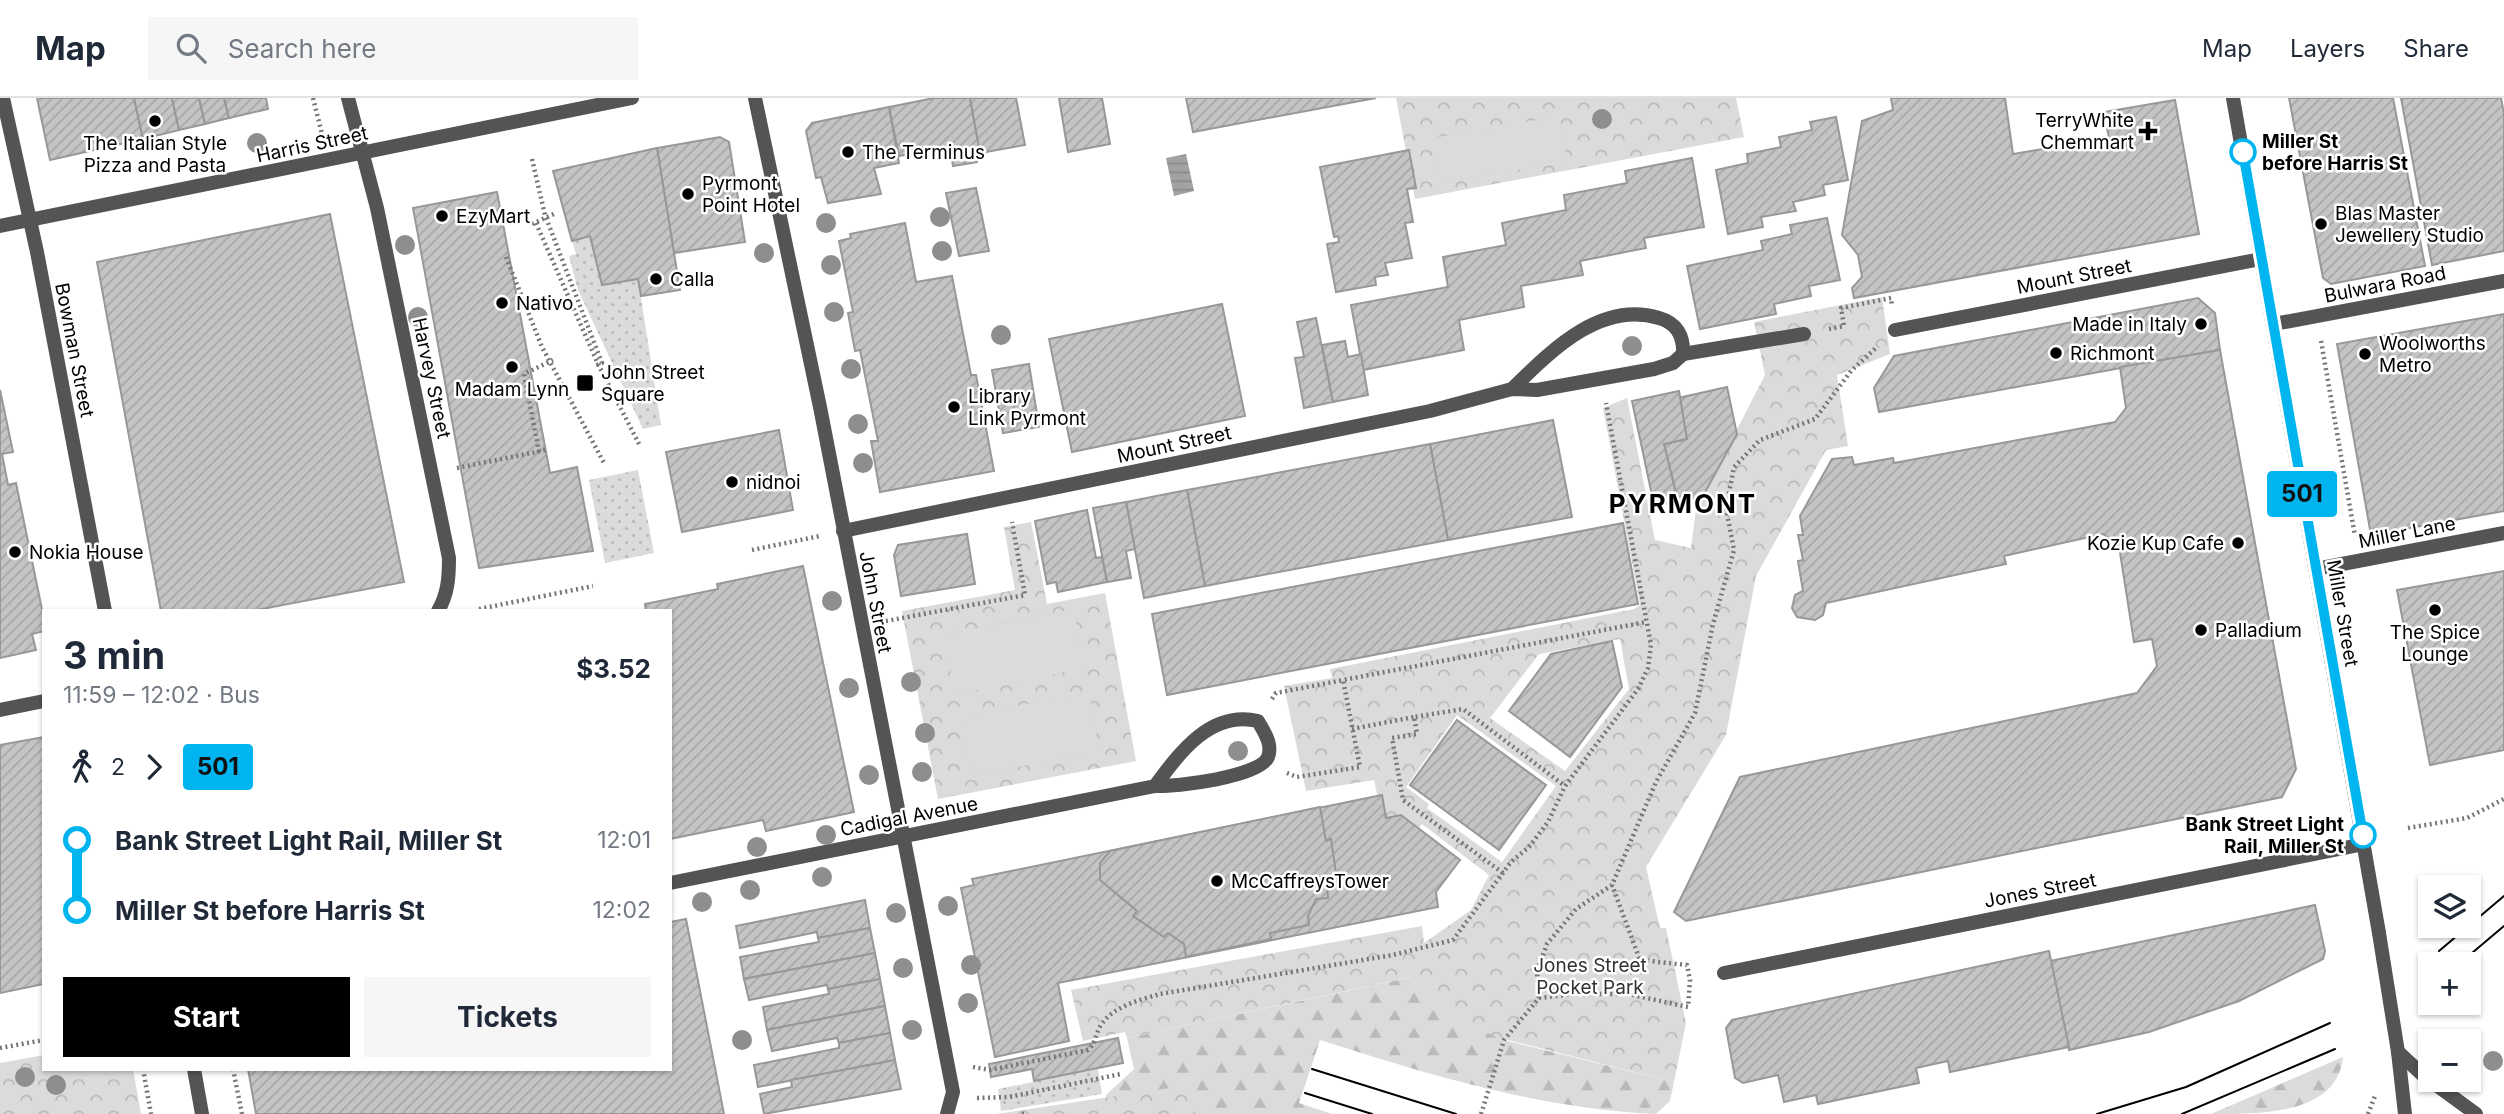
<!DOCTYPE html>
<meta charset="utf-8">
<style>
body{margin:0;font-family:Inter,sans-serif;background:#f6f6f7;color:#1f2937;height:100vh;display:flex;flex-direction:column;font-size:26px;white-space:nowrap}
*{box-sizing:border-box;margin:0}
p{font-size:23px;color:#747a83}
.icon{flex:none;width:38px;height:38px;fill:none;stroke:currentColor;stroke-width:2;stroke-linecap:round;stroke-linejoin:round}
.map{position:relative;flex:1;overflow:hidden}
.side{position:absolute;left:42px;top:511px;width:630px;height:462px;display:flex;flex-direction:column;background:#fff;border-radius:0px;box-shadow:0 2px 5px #0004}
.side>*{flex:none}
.badge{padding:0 14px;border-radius:5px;font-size:24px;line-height:46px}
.tools{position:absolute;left:2418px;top:777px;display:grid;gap:14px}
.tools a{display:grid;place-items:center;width:63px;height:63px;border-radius:0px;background:#fff;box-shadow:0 2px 5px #0004;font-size:35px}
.map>.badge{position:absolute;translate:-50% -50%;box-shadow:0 0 0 4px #fff}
.legs{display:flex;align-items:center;gap:10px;height:77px;padding:0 21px;font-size:23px}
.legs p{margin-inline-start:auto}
.summary{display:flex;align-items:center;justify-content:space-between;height:119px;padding:0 21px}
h1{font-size:38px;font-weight:700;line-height:52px}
.action{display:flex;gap:14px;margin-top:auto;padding:14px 21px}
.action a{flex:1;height:80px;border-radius:0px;background:#000;color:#fff;font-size:28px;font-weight:700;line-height:80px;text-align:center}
.action a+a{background:#f6f6f7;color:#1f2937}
ul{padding:0 21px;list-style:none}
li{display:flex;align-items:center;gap:24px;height:70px;font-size:26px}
li i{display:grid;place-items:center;width:10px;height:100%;margin:0 9px;background:currentColor}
li i::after{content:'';width:18px;height:18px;margin:-9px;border:5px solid;border-radius:50%;background:#fff}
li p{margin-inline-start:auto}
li:first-child i{background:linear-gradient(#0000 50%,currentColor 0)}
li:last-child i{background:linear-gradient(currentColor 50%,#0000 0)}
header{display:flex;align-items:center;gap:42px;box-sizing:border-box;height:98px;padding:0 35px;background:#fff;border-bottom:2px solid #e0e1e3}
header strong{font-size:33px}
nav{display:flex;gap:38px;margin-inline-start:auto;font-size:24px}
.search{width:490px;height:63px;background:#f6f6f7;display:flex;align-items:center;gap:18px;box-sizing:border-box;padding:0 24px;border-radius:0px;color:#747a83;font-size:26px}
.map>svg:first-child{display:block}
.grass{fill:url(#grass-dots)}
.forest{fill:url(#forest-firs)}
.park{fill:url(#park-crowns);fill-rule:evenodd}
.pitch{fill:#dbdbdb}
.water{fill:url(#water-rules)}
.building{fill:url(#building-hatch);stroke:#989898;stroke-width:2}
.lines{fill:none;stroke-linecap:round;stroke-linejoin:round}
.path{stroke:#767676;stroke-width:4.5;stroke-dasharray:2 3.5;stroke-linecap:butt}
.lane{stroke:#545454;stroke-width:14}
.street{stroke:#545454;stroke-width:14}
.tram{stroke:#000;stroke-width:2}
.street-bridge{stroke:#545454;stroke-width:14}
.tree{fill:#8e8e8e}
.line-1-casing{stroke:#fff;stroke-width:16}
.line-1{stroke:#00b5ef;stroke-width:10}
.poi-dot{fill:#000;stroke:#fff;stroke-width:2.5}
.stop-1-dot{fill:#fff;stroke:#00b5ef;stroke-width:3.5}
.labels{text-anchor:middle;stroke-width:5;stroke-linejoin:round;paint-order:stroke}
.poi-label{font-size:19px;fill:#000;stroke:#fff;text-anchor:start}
.stop-label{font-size:19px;font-weight:bold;fill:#000;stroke:#fff;text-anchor:start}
.street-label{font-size:19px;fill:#000;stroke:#fff}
.park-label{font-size:19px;fill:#323232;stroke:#fff}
.district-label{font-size:26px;font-weight:bold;letter-spacing:2px;fill:#000;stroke:#fff}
</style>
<header>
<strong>Map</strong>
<div class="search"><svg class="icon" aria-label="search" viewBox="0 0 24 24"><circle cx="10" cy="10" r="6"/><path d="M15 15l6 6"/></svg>Search here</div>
<nav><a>Map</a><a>Layers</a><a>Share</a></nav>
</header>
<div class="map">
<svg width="2504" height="1016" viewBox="0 0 2504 1016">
<defs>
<pattern id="grass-dots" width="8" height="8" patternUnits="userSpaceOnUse" patternTransform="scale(1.75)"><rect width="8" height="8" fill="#dbdbdb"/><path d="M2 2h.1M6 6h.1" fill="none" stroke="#bababa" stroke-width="1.8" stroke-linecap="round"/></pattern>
<pattern id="forest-firs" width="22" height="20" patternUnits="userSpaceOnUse" patternTransform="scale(1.75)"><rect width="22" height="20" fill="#dbdbdb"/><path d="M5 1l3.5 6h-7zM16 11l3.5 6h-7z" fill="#bababa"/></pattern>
<pattern id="park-crowns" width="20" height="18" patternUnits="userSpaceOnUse" patternTransform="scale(1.75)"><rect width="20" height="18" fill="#dbdbdb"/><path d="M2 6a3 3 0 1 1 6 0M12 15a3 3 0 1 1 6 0" fill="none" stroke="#bababa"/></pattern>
<pattern id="water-rules" width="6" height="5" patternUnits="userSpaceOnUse" patternTransform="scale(1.75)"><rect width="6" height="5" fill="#a2a2a2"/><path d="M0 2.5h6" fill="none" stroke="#8a8a8a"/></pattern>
<pattern id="building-hatch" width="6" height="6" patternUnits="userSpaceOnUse" patternTransform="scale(1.75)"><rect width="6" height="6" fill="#c4c4c4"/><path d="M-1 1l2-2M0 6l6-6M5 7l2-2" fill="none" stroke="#a7a7a7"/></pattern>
</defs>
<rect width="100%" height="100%" fill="#fff"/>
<g class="grass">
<polygon points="590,138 602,186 638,181 661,327 643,331 578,192 569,158 576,156 572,143"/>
<polygon points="638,372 654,455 605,465 589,382"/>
<polygon points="1098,971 1102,996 1001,1013 998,991"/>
</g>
<g class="forest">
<path d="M1412,879L1450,915L1504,942L1674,984L1670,1003L1656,1016C1541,1011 1429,977 1320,942L1299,1005L1332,1016H1108L1106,997L1134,971L1127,940Z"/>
<path d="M2343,959C2337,1016 2264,1016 2211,1016Z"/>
</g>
<g class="park">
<polygon points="1396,0 1736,0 1744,39 1415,101"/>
<path d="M1882,199L1890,256L1837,277L1848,348L1826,352L1756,478L1726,637L1646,769L1660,830H1666L1686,925L1674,984L1496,939L1450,915L1411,879L1127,940L1125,934L1083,943L1071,892L1422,828L1424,845L1471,812L1489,777L1422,726L1416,734L1383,723L1374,682L1306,693L1284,588L1332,580L1330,571L1634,511L1640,507L1603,310L1627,300L1655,442L1691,450L1696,411L1765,277L1754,224ZM1620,541L1629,591L1565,673L1490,620L1539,556ZM1457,617L1556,688L1502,764L1427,710L1429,706L1406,689Z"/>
<polygon points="1031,424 1047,506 1105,495 1136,663 938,701 902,513 1015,492 1004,429"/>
<polygon points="44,957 44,971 133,971 141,1016 0,1016 0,965"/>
<polygon points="1197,986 1195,1016 996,1016"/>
</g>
<g class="pitch">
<polygon points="1560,18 1567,64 1440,84 1433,40"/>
<polygon points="1073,511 1085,570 955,596 943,537"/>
<polygon points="1088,594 1100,653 970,678 959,619"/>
</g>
<polygon class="water" points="1186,56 1194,93 1174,98 1166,60"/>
<g class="building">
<polygon points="37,0 134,0 143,41 50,62"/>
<polygon points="134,0 172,0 179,32 143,41"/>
<polygon points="172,0 199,0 205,26 179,32"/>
<polygon points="199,0 224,0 229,20 205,26"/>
<polygon points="224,0 266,0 268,11 229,20"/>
<polygon points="934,0 970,0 980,55 977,64 953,68 950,48 899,58 889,9"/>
<polygon points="970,0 1016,0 1025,47 980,55"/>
<polygon points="1059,0 1102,0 1110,46 1068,54"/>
<polygon points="1186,0 1376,0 1193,34"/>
<polygon points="1891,0 2005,0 2013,56 2109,40 2104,14 2175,2 2199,136 1854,200 1852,190 1862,179 1858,157 1842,137 1862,23 1893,12"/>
<polygon points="2289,0 2393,0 2425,168 2331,186 2323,180"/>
<polygon points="2401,0 2501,0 2504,16 2504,153 2432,167"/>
<polygon points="889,9 899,65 874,70 881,96 828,105 821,79 816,80 806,33 812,25"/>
<polygon points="1836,19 1848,82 1823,87 1825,97 1793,104 1796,113 1761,119 1763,129 1728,136 1716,72 1748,65 1747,56 1781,49 1779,39 1812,32 1810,24"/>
<polygon points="720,39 729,44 745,144 674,155 657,50"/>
<polygon points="657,50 680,192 641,198 638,181 602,187 590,138 572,143 553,73"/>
<polygon points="1409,52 1416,90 1407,91 1413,124 1405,125 1412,160 1385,165 1388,177 1375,179 1376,187 1336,194 1327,146 1339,144 1338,138 1334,139 1320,69"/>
<polygon points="1692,60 1704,129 1644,140 1646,150 1580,163 1583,177 1521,188 1524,209 1459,222 1464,252 1363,272 1351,207 1448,189 1443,159 1506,147 1502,125 1566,112 1564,97 1627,85 1625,73"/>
<polygon points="976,90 989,153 959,158 946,95"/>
<polygon points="497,94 550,375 577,369 593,453 479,470 413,110"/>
<polygon points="330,116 404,484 251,513 161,513 97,164"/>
<polygon points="1827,120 1840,182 1809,188 1811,198 1774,206 1776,216 1700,231 1687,168 1763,152 1761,143 1792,136 1790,127"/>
<polygon points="905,125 916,184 952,178 971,277 976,277 994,373 880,394 871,343 878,343 860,252 855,253 848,215 853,214 839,143 851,140 850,136"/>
<polygon points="2198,200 2215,215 2220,252 1879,314 1874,290 1894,258"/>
<polygon points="1222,206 1245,318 1072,354 1049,241"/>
<polygon points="2504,216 2504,413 2371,437 2337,246"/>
<polygon points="1316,220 1333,304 1304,310 1295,260 1304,259 1297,224"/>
<polygon points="1345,243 1348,259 1361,256 1368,297 1333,304 1322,247"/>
<polygon points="2220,252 2296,671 2282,699 1686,823 1674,814 1740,679 2137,595 2157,568 2152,541 2134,544 2119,448 2103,436 2004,458 2006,466 1826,505 1823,517 1815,522 1797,519 1792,510 1795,497 1803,493 1798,463 1803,462 1798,437 1803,437 1800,418 1832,361 1852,359 1854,367 1893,360 1894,365 2115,324 2126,310 2120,269"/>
<polygon points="1029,266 1039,329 1003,335 992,272"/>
<polygon points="1727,289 1737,336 1703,398 1678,404 1664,346 1687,341 1678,300"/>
<polygon points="0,292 13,354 2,356 8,387 16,385 44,521 44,533 32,536 36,552 0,560"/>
<polygon points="1679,293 1687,341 1664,346 1678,404 1654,407 1632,303"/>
<polygon points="1553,322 1572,419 1448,442 1430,346"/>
<polygon points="779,332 793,412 682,434 666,354"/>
<polygon points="1430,346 1448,442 1205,488 1187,392"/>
<polygon points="1187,392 1205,488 1144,500 1126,404"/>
<polygon points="1126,404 1135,451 1126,453 1131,480 1107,484 1093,410"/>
<polygon points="1087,412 1096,460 1102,459 1107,484 1058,494 1056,484 1047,486 1035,423"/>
<polygon points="1623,425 1638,506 1167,597 1152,516"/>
<polygon points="967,436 975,486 901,498 894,457 898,447"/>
<polygon points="803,468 854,714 766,733 763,722 670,741 670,513 646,513 645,506 718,491 717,486"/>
<polygon points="2504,473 2504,652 2430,667 2397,492"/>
<polygon points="1612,543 1622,589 1570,659 1509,613 1551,556"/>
<polygon points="1457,622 1546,687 1499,752 1410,687"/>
<polygon points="44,639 44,886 0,895 0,647"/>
<polygon points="1382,697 1386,720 1401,717 1460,762 1436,794 1438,809 1058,885 1069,943 995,959 961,790 974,787 972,781"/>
<polygon points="1320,709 1326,743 1331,741 1337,782 1327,785 1328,800 1316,801 1308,818 1309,827 1270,835 1271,841 1186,859 1184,846 1168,835 1164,839 1133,818 1137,813 1100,782 1100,765 1110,753"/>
<polygon points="865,802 870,830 818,840 817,834 740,850 736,828"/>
<polygon points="2315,807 2325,853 2323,861 2239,903 2149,934 2069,952 2050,863"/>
<polygon points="686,821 724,1016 256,1016 248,971 670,971 670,824"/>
<polygon points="870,830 875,855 744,881 740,859 819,844 818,840"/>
<polygon points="2049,853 2069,949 1950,974 1948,963 1916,970 1919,985 1818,1006 1816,997 1784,1004 1778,977 1743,985 1735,980 1726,930 1732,922"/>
<polygon points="875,855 880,881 828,891 827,887 749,902 744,881"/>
<polygon points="880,881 885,908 767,932 763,909 829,896 828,891"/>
<polygon points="885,908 890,935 839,945 837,940 772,953 767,932"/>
<polygon points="890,935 895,962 758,989 754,967 839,950 839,945"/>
<polygon points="1118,940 1123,965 1034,983 1032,971 991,979 989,966"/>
<polygon points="895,962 901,991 764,1016 760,996 792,989 791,982"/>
</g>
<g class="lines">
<g class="path">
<polyline points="313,0 322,36"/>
<polyline points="532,61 545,117 602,265 594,268"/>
<polyline points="536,125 598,266 639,346"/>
<polyline points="532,126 556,115"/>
<polyline points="506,159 542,249 604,365"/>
<polyline points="1829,231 1844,228 1841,210 1891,200 1892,208"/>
<polyline points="2321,243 2355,438"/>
<polyline points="539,354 524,276 553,262"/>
<polyline points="457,370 546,352"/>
<polyline points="752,452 820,438"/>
<polyline points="479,511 593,488"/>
<polyline points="886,523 1025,497 1012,424"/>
<polyline points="1272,601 1276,595 1343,582"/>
<polyline points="1352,631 1414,619"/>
<polyline points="1287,675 1297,679 1360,669 1343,582 1646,524"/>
<polyline points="2408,730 2467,720 2504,701"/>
<polyline points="1503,775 1403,702 1392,640 1417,636 1414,619 1463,611 1565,688"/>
<polyline points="1539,900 1574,896 1628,896 1688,909 1690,882 1687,867 1640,862 1612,787"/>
<polyline points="0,950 44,942"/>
<path d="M973,969L990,972L1088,952C1096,945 1095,936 1101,927C1113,908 1140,902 1160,896L1393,857L1453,842L1511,764L1529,749L1548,724L1565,688L1638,591L1648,570L1651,547L1606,305"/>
<polyline points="143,971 151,1016"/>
<polyline points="233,971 242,1016"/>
<polyline points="977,1000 1009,999 1121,976"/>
<polyline points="1022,1016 1027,1016"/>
<polyline points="1481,1016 1504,942 1539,900 1537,873 1547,846 1576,811 1612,787 1656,684 1695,615 1713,526 1734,452 1726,410 1734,369 1760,342 1815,321 1851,273 1878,248"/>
<polyline points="2368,1016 2375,998"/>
</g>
<g class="lane">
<polyline points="1683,256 1804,236"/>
<polyline points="2316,471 2504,435"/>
</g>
<g class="street">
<polyline points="3,0 37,154 105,513"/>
<path d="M348,0L377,110L449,460C449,479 448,496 438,513"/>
<polyline points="755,0 820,309 953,994 947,1016"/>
<polyline points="2233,0 2379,835"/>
<polyline points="0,128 632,0"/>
<polyline points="2274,226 2504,183"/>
<polyline points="1895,232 2261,161"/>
<path d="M843,433L1430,313L1512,291L1537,292L1654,271L1673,265L1683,256C1684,238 1677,225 1659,220C1600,202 1550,254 1512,291"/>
<polyline points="0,612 44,603"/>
<path d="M670,785L1155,688C1176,689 1260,679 1268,659C1273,646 1264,634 1258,623C1211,612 1180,654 1155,688"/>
<polyline points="1724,875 2364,746"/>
<polyline points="2398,954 2424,978 2476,1016"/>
<polyline points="2398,954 2405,1016"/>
<polyline points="194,971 202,1016"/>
</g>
<g class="tram">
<polyline points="2439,853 2504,798"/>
<polyline points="2459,866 2504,828"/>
<polyline points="1312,971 1456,1016"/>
<polyline points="1305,995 1372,1016"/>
<polyline points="2097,1016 2186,989 2330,925"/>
<polyline points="2182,1016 2335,951"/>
</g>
<polyline class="street-bridge" points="2379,835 2398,954"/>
</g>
<g class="tree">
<circle cx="1602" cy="21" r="10"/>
<circle cx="257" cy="45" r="10"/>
<circle cx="940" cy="119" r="10"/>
<circle cx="826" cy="125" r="10"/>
<circle cx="405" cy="147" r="10"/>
<circle cx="942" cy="153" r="10"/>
<circle cx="764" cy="155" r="10"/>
<circle cx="831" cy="167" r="10"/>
<circle cx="834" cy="214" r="10"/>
<circle cx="418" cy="219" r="10"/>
<circle cx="1001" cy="237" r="10"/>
<circle cx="1632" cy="248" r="10"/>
<circle cx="851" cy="271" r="10"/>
<circle cx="858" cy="326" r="10"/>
<circle cx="863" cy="365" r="10"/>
<circle cx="832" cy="503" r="10"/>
<circle cx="911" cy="584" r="10"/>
<circle cx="849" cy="590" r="10"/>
<circle cx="925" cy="635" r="10"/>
<circle cx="1238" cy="653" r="10"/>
<circle cx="922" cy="674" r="10"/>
<circle cx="869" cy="677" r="10"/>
<circle cx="826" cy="737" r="10"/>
<circle cx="757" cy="749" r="10"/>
<circle cx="822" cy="779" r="10"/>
<circle cx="750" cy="792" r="10"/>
<circle cx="702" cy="804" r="10"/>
<circle cx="948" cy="808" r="10"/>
<circle cx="896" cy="815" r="10"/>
<circle cx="971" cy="867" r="10"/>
<circle cx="903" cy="870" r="10"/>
<circle cx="968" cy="905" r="10"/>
<circle cx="912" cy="932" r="10"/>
<circle cx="742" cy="942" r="10"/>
<circle cx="2493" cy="963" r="10"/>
<circle cx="25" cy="979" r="10"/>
<circle cx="56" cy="987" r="10"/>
</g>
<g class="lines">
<g class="line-1-casing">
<polyline id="line-1" points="2243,54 2363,737"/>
</g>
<use href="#line-1" class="line-1"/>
</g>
<g class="poi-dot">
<circle cx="155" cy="23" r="7"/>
<path d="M2144.5 22.5h7v7h7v7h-7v7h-7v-7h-7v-7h7z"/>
<circle cx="848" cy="54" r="7"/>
<circle cx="688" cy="96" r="7"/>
<circle cx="442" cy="118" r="7"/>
<circle cx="2321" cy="126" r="7"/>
<circle cx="656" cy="181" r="7"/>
<circle cx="502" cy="205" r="7"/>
<circle cx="2201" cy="226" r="7"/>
<circle cx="2056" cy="255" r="7"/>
<circle cx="2365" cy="256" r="7"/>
<circle cx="512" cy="269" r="7"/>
<rect x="576" y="276" width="18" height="18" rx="3.5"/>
<circle cx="954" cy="309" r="7"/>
<circle cx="732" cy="384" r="7"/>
<circle cx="2238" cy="445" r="7"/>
<circle cx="15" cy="454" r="7"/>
<circle cx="2435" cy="512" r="7"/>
<circle cx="2201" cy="532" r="7"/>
<circle cx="1217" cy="783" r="7"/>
</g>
<g class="stop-1-dot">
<circle cx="2243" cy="54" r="12"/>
<circle cx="2363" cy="737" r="12"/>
</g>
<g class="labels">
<g class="poi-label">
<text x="2134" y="29" text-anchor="end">TerryWhite<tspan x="2134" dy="22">Chemmart</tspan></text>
<text x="155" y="52" text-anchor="middle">The Italian Style<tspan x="155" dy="22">Pizza and Pasta</tspan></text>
<text x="862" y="61">The Terminus</text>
<text x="702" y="92">Pyrmont<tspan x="702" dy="22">Point Hotel</tspan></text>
<text x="2335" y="122">Blas Master<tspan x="2335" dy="22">Jewellery Studio</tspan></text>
<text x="456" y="125">EzyMart</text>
<text x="670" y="188">Calla</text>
<text x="516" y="212">Nativo</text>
<text x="2187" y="233" text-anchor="end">Made in Italy</text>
<text x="2379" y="252">Woolworths<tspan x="2379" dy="22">Metro</tspan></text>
<text x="2070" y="262">Richmont</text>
<text x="601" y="281">John Street<tspan x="601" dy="22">Square</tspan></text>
<text x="512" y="298" text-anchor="middle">Madam Lynn</text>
<text x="968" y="305">Library<tspan x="968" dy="22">Link Pyrmont</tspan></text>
<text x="746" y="391">nidnoi</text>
<text x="2224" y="452" text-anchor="end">Kozie Kup Cafe</text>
<text x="29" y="461">Nokia House</text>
<text x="2215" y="539">Palladium</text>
<text x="2435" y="541" text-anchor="middle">The Spice<tspan x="2435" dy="22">Lounge</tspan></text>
<text x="1231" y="790">McCaffreysTower</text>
</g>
<g class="stop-label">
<text x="2262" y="50">Miller St<tspan x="2262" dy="22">before Harris St</tspan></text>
<text x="2344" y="733" text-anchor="end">Bank Street Light<tspan x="2344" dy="22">Rail, Miller St</tspan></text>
</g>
<g class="street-label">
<text transform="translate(312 46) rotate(-12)" y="7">Harris Street</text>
<text transform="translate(2074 178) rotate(-11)" y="7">Mount Street</text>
<text transform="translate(2385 186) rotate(-11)" y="7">Bulwara Road</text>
<text transform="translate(75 252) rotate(79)" y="7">Bowman Street</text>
<text transform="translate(432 280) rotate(78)" y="7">Harvey Street</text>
<text transform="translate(1174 346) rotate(-12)" y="7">Mount Street</text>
<text transform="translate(2407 434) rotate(-11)" y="7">Miller Lane</text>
<text transform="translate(876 504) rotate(79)" y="7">John Street</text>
<text transform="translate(2343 515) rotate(80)" y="7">Miller Street</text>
<text transform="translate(909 718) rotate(-11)" y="7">Cadigal Avenue</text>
<text transform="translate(2040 792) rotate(-11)" y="7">Jones Street</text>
</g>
<g class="park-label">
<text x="1590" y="874">Jones Street<tspan x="1590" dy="22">Pocket Park</tspan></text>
</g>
<g class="district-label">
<text x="1683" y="415">PYRMONT</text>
</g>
</g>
</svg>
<div class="tools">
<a><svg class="icon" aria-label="layers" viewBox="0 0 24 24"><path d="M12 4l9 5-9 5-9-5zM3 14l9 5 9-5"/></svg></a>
<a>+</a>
<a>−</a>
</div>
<b class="badge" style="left:2302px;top:396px;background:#00b5ef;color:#111">501</b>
<section class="side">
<div class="summary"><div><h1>3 min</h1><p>11:59 – 12:02 · Bus</p></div><b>$3.52</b></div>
<div class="legs"><svg class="icon" aria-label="walk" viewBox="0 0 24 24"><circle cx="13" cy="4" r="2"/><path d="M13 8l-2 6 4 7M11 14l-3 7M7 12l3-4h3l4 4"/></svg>2<svg class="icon" aria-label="forward" viewBox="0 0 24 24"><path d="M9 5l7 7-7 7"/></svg><b class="badge" style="background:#00b5ef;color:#111">501</b></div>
<ul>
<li><i style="color:#00b5ef"></i><b>Bank Street Light Rail, Miller St</b><p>12:01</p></li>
<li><i style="color:#00b5ef"></i><b>Miller St before Harris St</b><p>12:02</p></li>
</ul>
<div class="action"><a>Start</a><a>Tickets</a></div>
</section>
</div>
